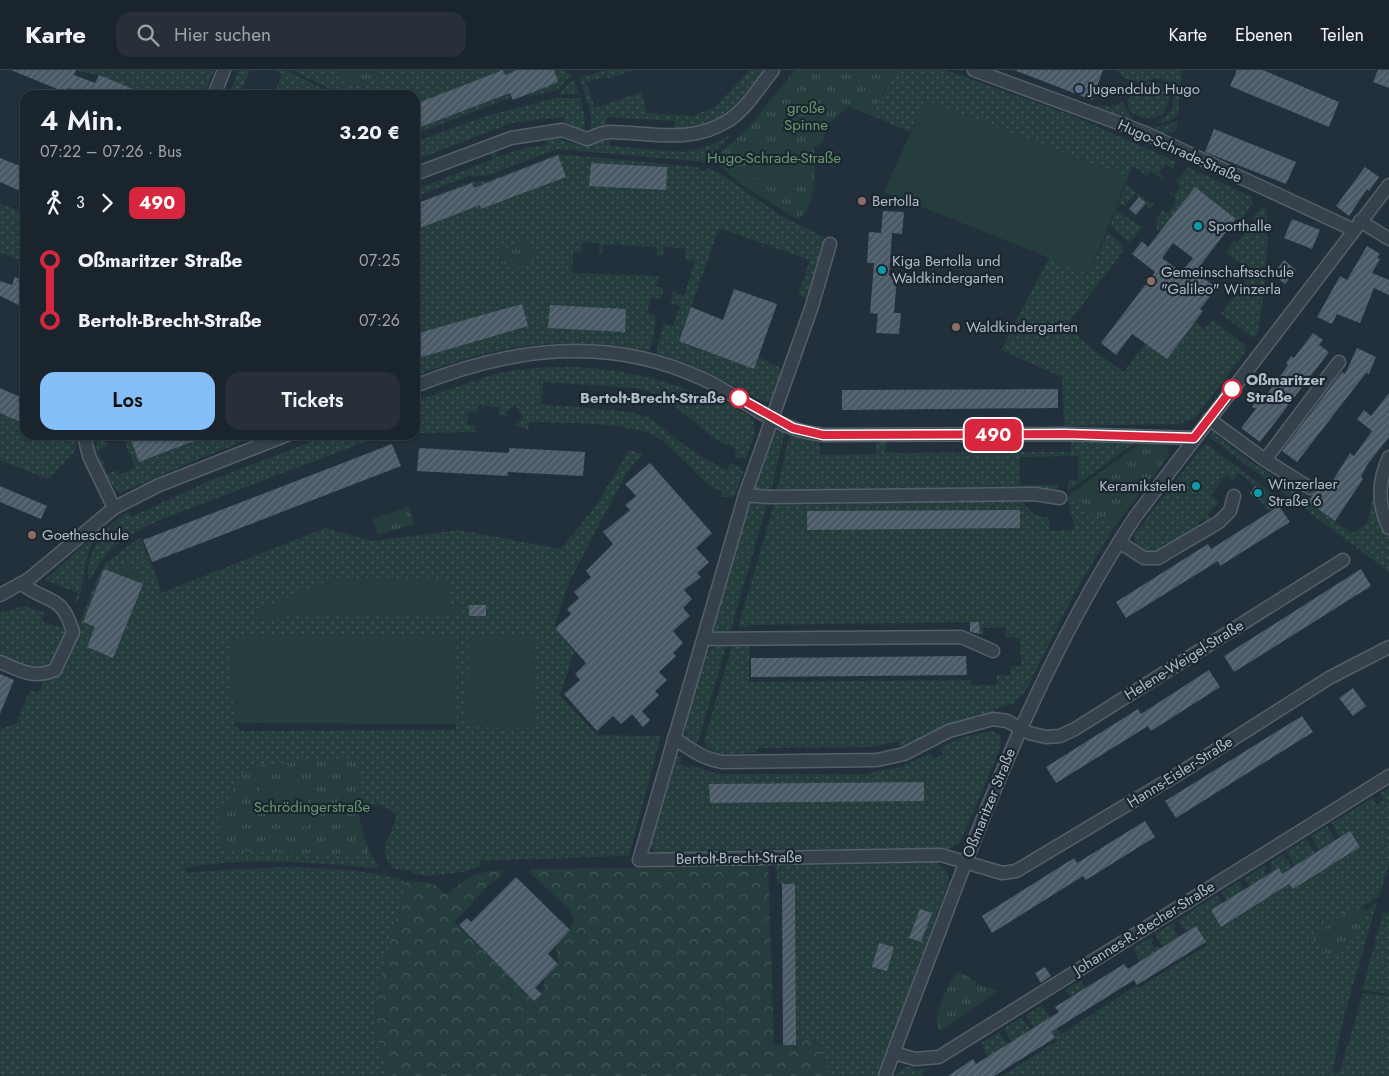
<!DOCTYPE html>
<html lang="de">
<meta charset="utf-8">
<style>
body{margin:0;font-family:Jost,sans-serif;background:#273038;color:#f1f3f6;height:100vh;display:flex;flex-direction:column;font-size:19px;white-space:nowrap}
*{box-sizing:border-box;margin:0}
p{font-size:16px;color:#9fa4a9}
.icon{flex:none;width:28px;height:28px;fill:none;stroke:currentColor;stroke-width:2;stroke-linecap:round;stroke-linejoin:round}
.map{position:relative;flex:1;overflow:hidden}
.details{position:absolute;left:20px;top:20px;width:400px;height:350px;display:flex;flex-direction:column;background:#1a242c;border-radius:15px;box-shadow:0 1px 4px #0004,0 0 0 1px #384148}
.details>*{flex:none}
.badge{padding:0 10px;border-radius:8px;font-size:18px;line-height:32px}
.map>.badge{position:absolute;translate:-50% -50%;box-shadow:0 0 0 2px #fff}
.legs{display:flex;align-items:center;gap:8px;height:55px;padding:0 20px;font-size:16px}
.legs p{margin-inline-start:auto}
.overview{display:flex;align-items:center;justify-content:space-between;height:85px;padding:0 20px}
h1{font-size:28px;font-weight:600;line-height:38px}
.cta{display:flex;gap:10px;margin-top:auto;padding:10px 20px}
.cta a{flex:1;height:58px;border-radius:15px;background:#84bffa;color:#111;font-size:20px;font-weight:600;line-height:58px;text-align:center}
.cta a+a{background:#273038;color:#f1f3f6}
ul{padding:0 20px;list-style:none}
li{display:flex;align-items:center;gap:18px;height:60px;font-size:19px}
li i{display:grid;place-items:center;width:8px;height:100%;margin:0 6px;background:currentColor}
li i::after{content:'';width:12px;height:12px;margin:-6px;border:4px solid;border-radius:50%;background:#1a242c}
li p{margin-inline-start:auto}
li:first-child i{background:linear-gradient(#0000 50%,currentColor 0)}
li:last-child i{background:linear-gradient(currentColor 50%,#0000 0)}
header{display:flex;align-items:center;gap:30px;box-sizing:border-box;height:70px;padding:0 25px;background:#1a242c;border-bottom:1px solid #384148}
header strong{font-size:24px}
nav{display:flex;gap:28px;margin-inline-start:auto;font-size:18px}
.search{width:350px;height:45px;background:#273038;display:flex;align-items:center;gap:12px;box-sizing:border-box;padding:0 18px;border-radius:15px;color:#9fa4a9;font-size:19px}
.map>svg:first-child{display:block}
.grass{fill:url(#grass-dots);fill-rule:evenodd}
.forest{fill:url(#forest-crowns)}
.park{fill:url(#park-tufts)}
.pitch{fill:#253e3d}
.building{fill:url(#building-hatch);fill-rule:evenodd}
.lines{fill:none;stroke-linecap:round;stroke-linejoin:round}
.minor-casing{stroke:#545f69;stroke-width:15}
.minor{stroke:#36414c;stroke-width:12}
.line-1-casing{stroke:#fff;stroke-width:11}
.line-1{stroke:#d7263d;stroke-width:8}
.service-dot{fill:#5c6f8a;stroke:#1b2630;stroke-width:2}
.education-dot{fill:#8d6e63;stroke:#1b2630;stroke-width:2}
.culture-dot{fill:#0f9aa8;stroke:#1b2630;stroke-width:2}
.stop-1-dot{fill:#fff;stroke:#d7263d;stroke-width:2.5}
.labels{text-anchor:middle;stroke-width:4.5;stroke-linejoin:round;paint-order:stroke}
.poi-label{font-size:15px;fill:#b1bcc7;stroke:#1b2630;text-anchor:start}
.park-label{font-size:15px;fill:#67996d;stroke:#1b2630}
.street-label{font-size:15px;fill:#b1bcc7;stroke:#1b2630}
.stop-label{font-size:15px;font-weight:bold;fill:#b1bcc7;stroke:#1b2630;text-anchor:start}
</style>
<header>
<strong>Karte</strong>
<div class="search"><svg class="icon" aria-label="search" viewBox="0 0 24 24"><circle cx="10" cy="10" r="6"/><path d="M15 15l6 6"/></svg>Hier suchen</div>
<nav><a>Karte</a><a>Ebenen</a><a>Teilen</a></nav>
</header>
<div class="map">
<svg width="1389" height="1006" viewBox="0 0 1389 1006">
<defs>
<pattern id="grass-dots" width="8" height="8" patternUnits="userSpaceOnUse" patternTransform="scale(1.25)"><rect width="8" height="8" fill="#253e3d"/><path d="M2 2h.1M6 6h.1" fill="none" stroke="#425858" stroke-width="1.8" stroke-linecap="round"/></pattern>
<pattern id="forest-crowns" width="20" height="18" patternUnits="userSpaceOnUse" patternTransform="scale(1.25)"><rect width="20" height="18" fill="#253e3d"/><path d="M2 6a3 3 0 1 1 6 0M12 15a3 3 0 1 1 6 0" fill="none" stroke="#425858"/></pattern>
<pattern id="park-tufts" width="24" height="20" patternUnits="userSpaceOnUse" patternTransform="scale(1.25)"><rect width="24" height="20" fill="#253e3d"/><path d="M3 7l-1-3M5 7V3M7 7l1-3M15 17l-1-3M17 17v-4M19 17l1-3" fill="none" stroke="#425858"/></pattern>
<pattern id="building-hatch" width="6" height="6" patternUnits="userSpaceOnUse" patternTransform="scale(1.25)"><rect width="6" height="6" fill="#4a5a67"/><path d="M-1 1l2-2M0 6l6-6M5 7l2-2" fill="none" stroke="#62707b"/></pattern>
</defs>
<rect width="100%" height="100%" fill="#22303b"/>
<g class="grass">
<polygon points="71,0 214,0 204,25 148,25 99,5"/>
<polygon points="239,0 250,0 239,25 229,25"/>
<polygon points="273,0 285,0 335,25 274,25 282,4"/>
<polygon points="292,0 517,0 505,5 503,0 415,34 415,25 342,25"/>
<polygon points="554,0 564,0 573,6 565,11 558,20 528,27 527,24 558,12"/>
<path d="M607,0H633L609,9L606,6L586,13L595,38L642,22L646,43L693,46L716,36L750,0H764C736,36 721,56 674,61V51L607,47L606,56L591,64V44L580,8Z"/>
<path d="M872,0H946L1071,45L1177,92L1172,99L1166,94L1159,103L1165,109L1164,110L1151,101L1147,106L1135,97H1131L1128,107L925,30L910,62L849,36C867,33 889,33 888,10Z"/>
<path d="M1117,0H1182L1178,45L1170,51L1154,54L1162,50L1172,40C1175,25 1173,12 1157,8L1138,13L1125,8Z"/>
<polygon points="574,10 579,24 559,24 567,14"/>
<path d="M1151,11L1166,16C1172,26 1169,37 1161,45C1149,50 1140,49 1130,41L1127,31L1136,17Z"/>
<polygon points="510,23 512,27 415,64 415,59"/>
<polygon points="556,28 580,28 584,43 585,64 564,56 564,47 512,53 415,90 415,72 483,47"/>
<polygon points="1122,32 1134,51 1155,58 1178,51 1176,61 1162,65 1095,39 1097,35 1111,37"/>
<path d="M731,65L704,92L557,79L486,106H469L415,127V120L493,89L490,80L495,79L497,87L524,78L546,75V66C557,67 564,71 574,74C586,77 599,73 610,69V76L682,82L708,76Z"/>
<path d="M558,84L697,97L704,102L708,98L718,102L781,146L824,167L826,173L807,228L798,225L810,190L719,158L679,271L754,299L758,287L779,297L781,303L772,330L766,333C729,314 697,294 656,283L664,253L673,256L680,236L671,233L673,222L684,226L695,192L685,189V178L664,177L663,186H657V177L603,174L602,183H599V173L582,172V182H573L572,203L659,206L656,216L664,219L661,229L652,227L647,242L654,245L656,254L650,281C561,265 499,274 415,306V160L480,135L482,139L566,107L557,85L474,118L471,113L415,133L470,112L487,111ZM591,93L667,97L590,115Z"/>
<polygon points="1188,97 1252,127 1252,135 1240,152 1195,117 1160,162 1157,160 1156,153 1161,141 1169,143 1176,128 1169,124 1170,121 1174,125 1181,117 1176,112"/>
<polygon points="1126,115 1150,133 1154,133 1151,140 1135,124 1125,136 1122,134 1117,138"/>
<polygon points="0,133 15,140 25,142 25,192 0,182"/>
<path d="M1264,136C1273,148 1262,248 1257,265L1253,268L1221,244L1252,203L1226,182L1234,171L1237,173L1255,150L1252,148Z"/>
<polygon points="1116,140 1142,157 1130,173 1110,156"/>
<path d="M1108,162L1123,175L1124,180L1070,251C1070,267 1111,292 1124,302L1145,273L1167,289L1195,252L1205,259L1213,250L1246,276L1245,283L1195,348L1179,354L1064,356L1062,307L1001,280L1049,188L1089,204Z"/>
<path d="M571,297C628,299 666,310 718,332L720,329L749,346C761,356 750,376 746,389L734,387L737,379L715,369L661,325L636,318L543,312L541,334L631,342L648,347L695,383L727,401L731,393L739,397L743,402L735,425L732,427H721L723,422L711,417L663,371C637,350 564,354 529,352L528,360L514,355L524,348L515,335L506,342L508,346L498,345L499,337L478,335L477,342H468L467,355H476L475,362L415,363V331L498,303L533,298Z"/>
<polygon points="0,343 25,354 25,365 79,365 74,382 50,407 45,408 0,390"/>
<polygon points="778,361 785,362 770,424 757,423 753,419 773,363"/>
<polygon points="1214,361 1217,366 1254,394 1310,429 1308,433 1351,463 1356,462 1368,451 1372,431 1375,430 1389,468 1389,502 1209,367"/>
<polygon points="790,364 820,373 820,385 876,384 876,373 886,371 886,382 901,383 1004,382 1004,371 1015,371 1015,382 1071,382 1071,370 1136,372 1068,421 1068,410 1078,410 1078,386 1020,387 1020,415 1059,415 1055,420 776,423"/>
<path d="M96,365H99L97,370L107,372V376L98,380L107,404L117,400L119,405L135,397L125,373L128,365H144L131,370L139,392L209,365H260L196,390L120,423C107,415 94,380 96,365Z"/>
<path d="M329,365H383L165,448C131,463 108,474 91,509L88,508C87,480 104,456 128,442L131,447L209,411Z"/>
<polygon points="1205,373 1285,433 1270,442 1260,430 1265,422 1238,403 1233,411 1226,405 1211,425 1219,432 1208,444 1212,453 1209,455 1205,449 1198,453 1202,459 1175,476 1148,484 1136,477 1134,465"/>
<path d="M1157,374L1167,378L1169,385L1114,457L1074,524L1026,620L1014,633L993,640V644L901,679L898,671L873,677L758,678L757,682C742,683 711,690 704,671L733,573L749,575V612L971,610V615H997V605H1011V596H1021L1020,568L1006,567V557L983,558V567L980,564L979,552L748,555V557H738L775,431L1019,429L1035,445L1049,448V461L1074,460C1075,447 1067,438 1068,426L1138,375Z"/>
<path d="M629,380L643,384L627,402L569,512L554,557L574,581L560,626L597,665L661,666L629,786L480,791V796L463,802L429,806L415,804L410,800L394,799C375,779 392,768 396,745C385,733 374,734 359,734C359,755 365,779 379,796L375,798C315,793 243,786 184,798L187,803C254,797 342,792 406,811C396,852 382,895 376,937C373,957 380,990 393,1006H0V659L16,654L30,620L36,622L40,620L44,610L61,599L96,511L105,494L140,467L156,505L161,523L325,458L373,471L459,460L561,479L597,434ZM336,508L450,509V537L295,544L260,551L255,541ZM264,565L457,566L456,660L242,661L234,655V636Z"/>
<polygon points="768,431 729,566 716,565 712,561 749,434 751,432"/>
<path d="M100,460C96,467 91,474 89,481C83,499 84,516 77,533L75,532L78,523L45,510Z"/>
<path d="M24,536L45,543L41,551L65,559C67,581 62,590 43,603L0,589V543Z"/>
<polygon points="727,574 696,678 686,667 685,653 706,580"/>
<path d="M992,661L1000,665L1001,676L960,773L948,780L770,779L667,787L658,786L651,777V768L676,686L682,687L680,694L689,698L691,695L710,702L724,704H864L901,697L930,683L934,689L943,684L940,678L963,667ZM924,712V731L710,733V714Z"/>
<polygon points="1389,718 1389,794 1379,826 1360,838 1364,842 1377,832 1345,943 1332,1003 1340,1002 1363,923 1389,926 1389,1006 1002,1006 1057,971 1044,952 1034,958 1026,945 1042,935 1061,964 1136,916 1138,918 1207,875 1196,856 1186,862 1178,850 1217,825 1222,833 1211,841 1222,857 1289,814 1293,819 1360,777 1350,761 1340,767 1331,753 1373,728 1377,735 1384,730 1380,723"/>
<polygon points="1327,756 1336,770 1319,780 1311,766"/>
<polygon points="1306,769 1315,783 1295,796 1286,781"/>
<polygon points="1283,784 1292,797 1283,803 1278,798 1272,802 1270,793"/>
<polygon points="776,790 937,792 947,801 949,812 878,1006 833,1006 813,968 806,968 796,975 795,814 777,814"/>
<polygon points="1265,795 1267,798 1264,800 1267,805 1249,816 1244,809"/>
<polygon points="1239,811 1244,820 1226,831 1222,822"/>
<polygon points="1389,842 1389,924 1362,920 1383,843"/>
<polygon points="1173,853 1176,856 1173,858 1179,867 1163,877 1155,864"/>
<polygon points="1151,867 1154,870 1151,872 1155,878 1158,877 1160,879 1140,891 1133,878"/>
<polygon points="1082,910 1082,914 1087,917 1072,927 1069,923 1067,924 1065,920"/>
<polygon points="1021,948 1031,960 1011,972 1004,958"/>
<polygon points="999,962 1008,974 988,987 981,973"/>
<polygon points="913,996 913,999 929,999 921,1003 923,1006 893,1006 905,997"/>
</g>
<path class="forest" d="M768,791L774,975H796L806,968H813L833,1006H393C380,990 373,957 376,937C382,895 396,852 406,811C420,812 435,811 444,823L448,824C462,808 481,801 502,800L501,806L489,815L454,852L534,931L542,924L545,908L558,894L556,875L570,860L574,849L569,839L529,802L531,799L636,798Z"/>
<g class="park">
<polygon points="339,0 379,0 382,7 347,20"/>
<path d="M795,0H895L872,46L849,36L829,53L822,73L813,78C817,94 816,142 797,149L739,113L716,92V87L749,57Z"/>
<polygon points="520,172 526,172 534,181 531,189 517,198 506,196 500,190 502,180"/>
<polygon points="1157,374 1167,378 1169,385 1115,455 1067,429 1068,426 1138,375"/>
<polygon points="409,437 414,454 378,465 373,449"/>
<polygon points="357,687 360,750 369,785 222,781 219,742 246,699 261,695"/>
<path d="M1355,838L1365,839C1368,857 1342,875 1331,887L1311,868L1344,843Z"/>
<path d="M961,902L979,914L998,921L941,961L937,957C936,939 947,918 956,903Z"/>
</g>
<g class="pitch">
<polygon points="925,30 1128,107 1089,204 884,122"/>
<polygon points="750,76 804,82 800,114 746,107"/>
<polygon points="127,493 131,494 138,500 139,513 116,504 118,499"/>
<polygon points="336,508 450,509 450,536 462,537 462,545 295,544 259,551 255,541"/>
<polygon points="244,565 457,566 457,654 234,653 234,636 229,623 231,571"/>
<polygon points="468,565 536,566 535,658 467,657"/>
<polygon points="259,709 308,709 308,757 282,757 282,733 259,733"/>
</g>
<g class="building">
<polygon points="11,0 76,0 74,5 95,13 99,5 148,25 86,25 69,18 67,23"/>
<polygon points="503,0 505,5 517,0 554,0 558,12 513,30 510,23 415,59 415,34"/>
<polygon points="1014,0 1103,0 1092,30"/>
<polygon points="1237,0 1263,0 1339,32 1329,57 1230,16"/>
<polygon points="1378,0 1389,0 1389,18 1373,12"/>
<polygon points="1214,59 1296,92 1286,114 1205,82"/>
<polygon points="558,85 566,107 481,139 480,135 415,160 415,134 472,113 474,118"/>
<polygon points="0,88 25,98 25,123 0,112"/>
<polygon points="591,93 667,97 666,120 589,116"/>
<polygon points="1365,97 1379,107 1369,121 1367,119 1349,146 1336,136"/>
<path d="M1195,117L1236,149L1195,202L1217,218L1200,239L1203,241L1167,289L1132,264L1116,285L1101,273L1155,202L1132,184L1142,171L1148,177ZM1173,173L1193,188L1181,202L1162,188Z"/>
<polygon points="1139,127 1146,133 1136,145 1129,139"/>
<polygon points="883,141 904,142 902,164 892,163 889,206 897,207 894,243 901,243 899,264 876,263 878,244 870,243 874,193 867,193 869,162 881,163"/>
<polygon points="1292,149 1320,160 1312,179 1284,168"/>
<polygon points="1367,176 1380,184 1377,188 1380,189 1372,203 1389,210 1389,225 1374,218 1360,253 1337,244 1332,254 1317,247 1340,206 1347,210"/>
<polygon points="1284,190 1296,200 1285,214 1273,204"/>
<polygon points="15,207 25,211 25,238 0,226 0,211 12,215"/>
<polygon points="734,219 777,234 754,299 679,271 691,237 723,250"/>
<polygon points="522,234 528,256 415,289 415,264"/>
<polygon points="550,235 626,239 625,262 548,258"/>
<polygon points="1313,263 1323,270 1319,275 1329,282 1260,372 1241,358 1256,339 1252,337 1259,327 1263,330 1288,295 1286,293 1291,286 1294,288"/>
<polygon points="1357,278 1376,287 1369,304 1366,303 1297,392 1282,381 1342,302 1345,304"/>
<polygon points="0,318 25,329 25,354 0,343"/>
<polygon points="1058,319 1058,338 842,340 842,320"/>
<polygon points="1389,323 1389,367 1367,395 1361,407 1363,409 1335,451 1308,432 1323,410 1330,415 1350,383 1354,386 1372,361 1357,349 1364,340 1371,346"/>
<polygon points="144,365 207,365 207,366 139,392 131,370"/>
<polygon points="392,374 401,396 152,492 143,470"/>
<polygon points="419,378 509,383 509,378 585,382 583,406 508,402 508,406 417,401"/>
<polygon points="650,393 712,463 696,478 709,492 697,503 701,507 684,520 692,529 683,538 690,546 673,561 683,573 673,583 676,586 659,602 667,610 655,621 659,625 642,641 650,650 643,657 632,644 621,654 613,646 597,661 564,624 580,610 575,604 586,593 555,558 571,544 567,539 579,528 574,522 591,507 586,501 613,474 603,462 630,440 625,435 636,426 625,414"/>
<polygon points="0,416 47,436 41,449 0,432"/>
<polygon points="1255,416 1265,422 1260,430 1250,424"/>
<polygon points="1279,436 1290,452 1220,496 1218,491 1126,548 1116,532 1208,474 1211,479"/>
<polygon points="1020,440 1020,458 807,460 807,441"/>
<polygon points="104,499 143,514 113,588 87,577 95,557 83,552"/>
<polygon points="1361,499 1371,516 1234,602 1224,586"/>
<rect x="469" y="535" width="17" height="11"/>
<polygon points="970,552 979,552 980,564 970,562"/>
<polygon points="966,586 967,605 751,607 751,588"/>
<polygon points="1209,600 1220,617 1151,661 1148,656 1056,713 1046,697 1138,639 1141,644"/>
<polygon points="0,604 14,610 0,644"/>
<polygon points="1353,618 1366,636 1353,646 1339,628"/>
<polygon points="1302,646 1313,662 1176,748 1165,731"/>
<polygon points="924,712 924,731 710,733 709,714"/>
<polygon points="1145,751 1155,767 1086,810 1083,806 992,863 982,846 1074,788 1077,793"/>
<polygon points="1350,761 1360,777 1293,819 1289,814 1221,857 1211,840 1279,798 1282,804"/>
<polygon points="516,807 570,860 548,884 558,894 535,918 542,924 534,931 459,855 467,848 471,852"/>
<polygon points="782,814 795,814 796,975 783,975"/>
<polygon points="920,839 932,843 921,872 909,868"/>
<polygon points="1196,856 1206,872 1137,915 1134,910 1051,962 1055,968 994,1006 948,1006 973,989 976,994 1059,942 1055,937 1124,894 1128,899"/>
<polygon points="879,873 894,877 887,901 872,897"/>
<polygon points="1045,897 1051,906 1041,913 1035,903"/>
</g>
<g class="lines">
<g class="minor-casing">
<g id="minor">
<polyline points="974,0 1143,62 1354,160"/>
<polyline points="214,25 224,0"/>
<path d="M415,104L511,68L562,60L587,69C594,67 602,62 609,62C651,62 691,75 729,50C747,38 760,16 773,0"/>
<polyline points="1360,151 1389,169"/>
<polyline points="830,174 812,236 745,425 639,790 941,785 1002,803 1016,801 1180,703 1329,608 1389,577"/>
<path d="M415,316C510,278 607,264 703,309C734,323 761,347 793,358C802,362 813,363 823,365L1065,364L1194,368"/>
<polyline points="1209,349 1265,390 1310,418"/>
<polyline points="84,365 89,386 114,438"/>
<path d="M1389,387C1378,411 1377,434 1389,458"/>
<polyline points="1265,390 1339,292"/>
<polyline points="745,425 769,427 1035,424 1060,428"/>
<polyline points="1119,472 1144,488 1158,488 1219,452 1230,441 1234,426"/>
<polyline points="0,525 29,509 114,438 157,416 287,365"/>
<polyline points="704,569 961,567 993,581"/>
<path d="M0,592C22,601 32,609 55,600L73,562C61,523 50,535 22,514"/>
<path d="M674,668C690,679 703,689 723,692L877,690L904,684L949,661L993,649L1007,651L1029,663L1046,667L1060,666L1075,659L1343,490"/>
<polyline points="894,983 915,989 939,987 1389,706"/>
<path d="M885,1006C903,956 922,907 941,857C994,715 1051,575 1135,447L1389,115"/>
</g>
</g>
<use href="#minor" class="minor"/>
</g>
<g class="lines">
<g class="line-1-casing">
<polyline id="line-1" points="739,328 793,358 823,365 1065,364 1194,368 1232,319"/>
</g>
<use href="#line-1" class="line-1"/>
</g>
<circle class="service-dot" cx="1079" cy="19" r="5"/>
<g class="education-dot">
<circle cx="862" cy="131" r="5"/>
<circle cx="1151" cy="211" r="5"/>
<circle cx="956" cy="257" r="5"/>
<circle cx="32" cy="465" r="5"/>
</g>
<g class="culture-dot">
<circle cx="1198" cy="156" r="5"/>
<circle cx="882" cy="200" r="5"/>
<circle cx="1196" cy="416" r="5"/>
<circle cx="1258" cy="423" r="5"/>
</g>
<g class="stop-1-dot">
<circle cx="1232" cy="319" r="9"/>
<circle cx="739" cy="328" r="9"/>
</g>
<g class="labels">
<g class="poi-label">
<text x="1089" y="24">Jugendclub Hugo</text>
<text x="872" y="136">Bertolla</text>
<text x="1208" y="161">Sporthalle</text>
<text x="892" y="196">Kiga Bertolla und<tspan x="892" dy="17">Waldkindergarten</tspan></text>
<text x="1161" y="207">Gemeinschaftsschule<tspan x="1161" dy="17">"Galileo" Winzerla</tspan></text>
<text x="966" y="262">Waldkindergarten</text>
<text x="1268" y="419">Winzerlaer<tspan x="1268" dy="17">Straße 6</tspan></text>
<text x="1186" y="421" text-anchor="end">Keramikstelen</text>
<text x="42" y="470">Goetheschule</text>
</g>
<g class="park-label">
<text x="806" y="43">große<tspan x="806" dy="17">Spinne</tspan></text>
<text x="774" y="93">Hugo-Schrade-Straße</text>
<text x="312" y="742">Schrödingerstraße</text>
</g>
<g class="street-label">
<text transform="translate(1180 81) rotate(24)" y="5">Hugo-Schrade-Straße</text>
<text transform="translate(1184 590) rotate(-32)" y="5">Helene-Weigel-Straße</text>
<text transform="translate(1180 702) rotate(-32)" y="5">Hanns-Eisler-Straße</text>
<text transform="translate(989 733) rotate(-68)" y="5">Oßmaritzer Straße</text>
<text transform="translate(739 788) rotate(-1)" y="5">Bertolt-Brecht-Straße</text>
<text transform="translate(1144 858) rotate(-32)" y="5">Johannes-R.-Becher-Straße</text>
</g>
<g class="stop-label">
<text x="1246" y="315">Oßmaritzer<tspan x="1246" dy="17">Straße</tspan></text>
<text x="725" y="333" text-anchor="end">Bertolt-Brecht-Straße</text>
</g>
</g>
</svg>
<b class="badge" style="left:993px;top:365px;background:#d7263d;color:#fff">490</b>
<section class="details">
<div class="overview"><div><h1>4 Min.</h1><p>07:22 – 07:26 · Bus</p></div><b>3.20 €</b></div>
<div class="legs"><svg class="icon" aria-label="walk" viewBox="0 0 24 24"><circle cx="13" cy="4" r="2"/><path d="M13 8l-2 6 4 7M11 14l-3 7M7 12l3-4h3l4 4"/></svg>3<svg class="icon" aria-label="forward" viewBox="0 0 24 24"><path d="M9 5l7 7-7 7"/></svg><b class="badge" style="background:#d7263d;color:#fff">490</b></div>
<ul>
<li><i style="color:#d7263d"></i><b>Oßmaritzer Straße</b><p>07:25</p></li>
<li><i style="color:#d7263d"></i><b>Bertolt-Brecht-Straße</b><p>07:26</p></li>
</ul>
<div class="cta"><a>Los</a><a>Tickets</a></div>
</section>
</div>
